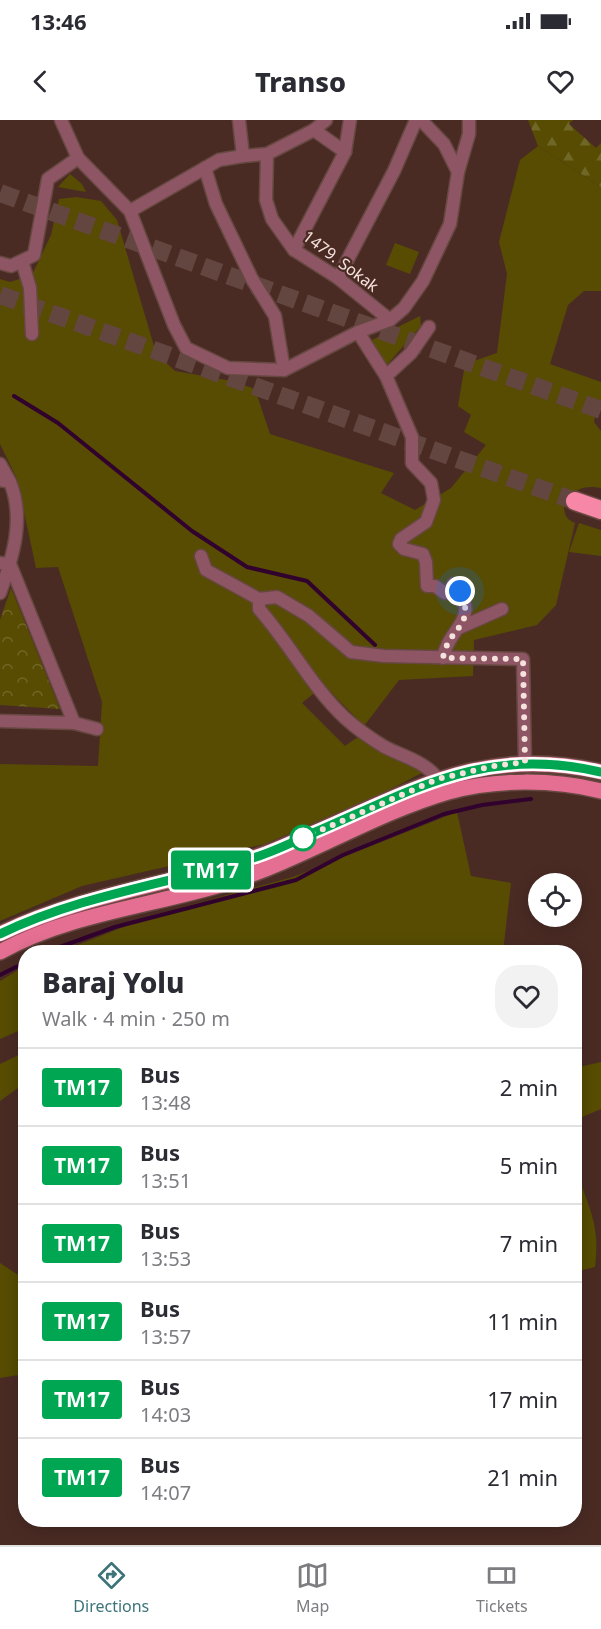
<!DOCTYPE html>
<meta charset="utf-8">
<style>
body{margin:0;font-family:"Noto Sans",sans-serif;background:#f2f2f3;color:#2b2b33;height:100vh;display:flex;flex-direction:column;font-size:22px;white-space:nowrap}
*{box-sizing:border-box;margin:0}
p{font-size:20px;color:#7c7c81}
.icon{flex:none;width:33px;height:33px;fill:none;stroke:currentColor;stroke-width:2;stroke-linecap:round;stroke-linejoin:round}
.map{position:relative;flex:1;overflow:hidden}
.drawer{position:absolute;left:18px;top:825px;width:564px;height:582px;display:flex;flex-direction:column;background:#fff;border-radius:24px;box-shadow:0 3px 15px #0003}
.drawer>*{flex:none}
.badge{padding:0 12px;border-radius:4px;font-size:21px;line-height:39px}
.controls{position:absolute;left:528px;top:753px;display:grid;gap:12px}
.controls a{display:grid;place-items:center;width:54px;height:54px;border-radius:50%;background:#fff;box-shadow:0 3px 15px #0003;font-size:30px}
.you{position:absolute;width:30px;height:30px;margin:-15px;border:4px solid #fff;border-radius:50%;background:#1a73e8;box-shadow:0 0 0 9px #1a73e833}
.map>.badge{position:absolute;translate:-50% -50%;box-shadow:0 0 0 3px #fff}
.round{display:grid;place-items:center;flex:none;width:63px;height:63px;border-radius:24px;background:#f2f2f3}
.summary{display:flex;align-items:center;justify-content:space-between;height:102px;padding:0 24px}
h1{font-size:28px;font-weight:800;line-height:45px}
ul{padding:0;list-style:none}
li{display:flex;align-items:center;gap:18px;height:78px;padding:0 24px;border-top:2px solid #e1e1e2}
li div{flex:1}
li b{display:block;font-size:22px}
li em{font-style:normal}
li .badge{min-width:66px;font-weight:700;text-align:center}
.status{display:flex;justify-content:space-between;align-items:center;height:42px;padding:0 30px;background:#fff;direction:ltr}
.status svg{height:16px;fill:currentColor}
header{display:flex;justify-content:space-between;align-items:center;height:78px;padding:0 24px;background:#fff;font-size:27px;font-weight:800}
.dock{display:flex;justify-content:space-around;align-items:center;height:84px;border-top:2px solid #e1e1e2;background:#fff;font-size:16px;color:#7c7c81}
.dock a{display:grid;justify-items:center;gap:3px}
.dock .current{color:#3d7479}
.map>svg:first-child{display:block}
.grass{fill:#574c02}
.forest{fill:url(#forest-firs)}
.park{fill:url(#park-crowns)}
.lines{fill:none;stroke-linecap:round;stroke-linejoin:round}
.stream{stroke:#30022d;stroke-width:4}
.highway-tunnel{stroke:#644640;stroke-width:18;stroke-dasharray:18 9;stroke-linecap:butt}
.street-casing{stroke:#664841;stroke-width:15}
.primary-casing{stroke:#664841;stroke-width:18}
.highway-casing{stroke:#664841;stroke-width:21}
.street{stroke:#8e5564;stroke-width:12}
.primary{stroke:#e46f92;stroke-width:15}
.highway{stroke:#f787a6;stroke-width:18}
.line-casing{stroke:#fff;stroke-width:14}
.line{stroke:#00a651;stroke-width:9}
.walk{stroke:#f6e2dc;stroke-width:6;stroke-dasharray:0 10.8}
.stop-dot{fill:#fff;stroke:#00a651;stroke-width:3}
.labels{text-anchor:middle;stroke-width:4.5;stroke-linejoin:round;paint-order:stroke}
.street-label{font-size:16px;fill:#f6e2dc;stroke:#4a2b24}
</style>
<div class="status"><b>13:46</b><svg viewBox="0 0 49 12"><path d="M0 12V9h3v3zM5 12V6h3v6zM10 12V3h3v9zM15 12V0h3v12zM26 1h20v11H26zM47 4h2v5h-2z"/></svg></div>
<header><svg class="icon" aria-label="back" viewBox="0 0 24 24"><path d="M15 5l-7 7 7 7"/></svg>Transo<svg class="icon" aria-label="heart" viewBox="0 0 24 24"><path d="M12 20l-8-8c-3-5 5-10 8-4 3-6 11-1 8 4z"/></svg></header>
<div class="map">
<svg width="601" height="1425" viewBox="0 0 601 1425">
<defs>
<pattern id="forest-firs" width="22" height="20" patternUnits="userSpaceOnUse" patternTransform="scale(1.5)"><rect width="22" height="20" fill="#574c02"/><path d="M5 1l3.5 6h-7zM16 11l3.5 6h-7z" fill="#706626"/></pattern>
<pattern id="park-crowns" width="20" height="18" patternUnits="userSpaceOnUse" patternTransform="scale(1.5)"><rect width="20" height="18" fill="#574c02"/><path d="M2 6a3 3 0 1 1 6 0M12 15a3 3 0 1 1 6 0" fill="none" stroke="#706626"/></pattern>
</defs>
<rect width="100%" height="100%" fill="#4a2b24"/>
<g class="grass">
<path d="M538,26L601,67V171H584L568,185L550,244L601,262V285L596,291L594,302L601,311V368C583,365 574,369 564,385C564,395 566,399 575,403L556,485L537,505L474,520L473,556L399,560L364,606L324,565L302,583L345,626L362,614L388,636L423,648L422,653L383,673L265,724L82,766L0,801V644L98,646L102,582L58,447L36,448L17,359L0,324V159L10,162L32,155L51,115L59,79L76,77L101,81L117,100L156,233L175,251L232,261L255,269L270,314L394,353L381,373L415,390L451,368L486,325L464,312L471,295L458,286L465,244L497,233L507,154L499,122L520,40Z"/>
<polygon points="70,54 82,64 86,72 58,67"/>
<polygon points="395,123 419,132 410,154 386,145"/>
<polygon points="420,196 421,206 385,247 372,220"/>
<polygon points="579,403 601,410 601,436 569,432"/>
<polygon points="457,692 471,756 511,763 503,832 60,832 154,795 293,757"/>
<polygon points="25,846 25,908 0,919 0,861"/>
<polygon points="25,932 25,963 0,981 0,944"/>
<polygon points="601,942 601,989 575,1000 575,948"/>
<path d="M575,1047C588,1086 601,1105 595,1147L575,1152Z"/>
<polygon points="0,1143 26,1160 25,1254 0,1258"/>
</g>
<polygon class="forest" points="528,0 573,0 569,4 596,28 601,23 601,67 538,26"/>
<polygon class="park" points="11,468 60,589 0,585 0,500"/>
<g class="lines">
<g class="stream">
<polyline points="14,276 58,303 192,411 247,447 307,461 375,525"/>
<polyline points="46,832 115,807 296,760 343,735 444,694 482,685 531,679"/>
<polyline points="0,855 26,842"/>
</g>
<g class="highway-tunnel">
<polyline points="0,73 601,290"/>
<polyline points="0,175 575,381"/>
</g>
<g class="street-casing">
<g id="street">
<polyline points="239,0 243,36 267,34 314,10 326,0"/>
<polyline points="345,32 350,0"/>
<polyline points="267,34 266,80 272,99 294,130 338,158 390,200"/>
<polyline points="78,38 130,91 174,205 186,228 228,248 284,250 358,212 390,200 404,188 423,161 450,104 458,52 444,24 421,0"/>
<polyline points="205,48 216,84 252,159 275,196 284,250"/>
<polyline points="458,52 469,14 469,0"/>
<polyline points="130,91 219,40 243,36"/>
<polyline points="294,130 345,32 314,10"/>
<polyline points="22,141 30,168 32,214"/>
<polyline points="0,143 11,146 34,135 48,59 78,38 61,0"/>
<polyline points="338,158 394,51 416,0"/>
<path d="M358,212L386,256L412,317V343L431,363L434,380L426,402L401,419L399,424L404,429L423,434L426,442L427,466H435L445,473L450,472L453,464C484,498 448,507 443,538"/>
<polyline points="386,256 411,233 429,207"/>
<polyline points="0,344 10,362"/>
<path d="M0,360L10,362C25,398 13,437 0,473"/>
<polyline points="201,436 206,450 259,479"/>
<polyline points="0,443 10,444 74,603 0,601"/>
<polyline points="459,508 502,489"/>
<polyline points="74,603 97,609"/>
<path d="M438,659C425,641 401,636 383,626C370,618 356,608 345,598C311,566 290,524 259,489V479L277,477L309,496L351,532L384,536L523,539L525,642"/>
</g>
</g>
<g class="primary-casing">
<g id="primary">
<path d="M0,814C80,775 172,764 256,737C275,731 293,722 311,714C414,670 484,625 601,652"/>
<path d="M0,832C70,793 154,786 230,762C305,738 373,694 448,672C496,659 553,659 601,671"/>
</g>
</g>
<g class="highway-casing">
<polyline id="highway" points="575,381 601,390"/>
</g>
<use href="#street" class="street"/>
<use href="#primary" class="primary"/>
<use href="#highway" class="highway"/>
</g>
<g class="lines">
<g class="line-casing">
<path id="line" d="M0,814C80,775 172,763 256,737C275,731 293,722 311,714C414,670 484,625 601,652"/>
</g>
<use href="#line" class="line"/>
<path class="walk" d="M303,718L438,659L494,646L525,642L523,539L443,538C448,507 477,507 460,471"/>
</g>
<circle class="stop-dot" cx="303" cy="718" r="12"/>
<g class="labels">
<g class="street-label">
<text transform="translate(341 141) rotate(37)" y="6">1479. Sokak</text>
</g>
</g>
</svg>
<div class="controls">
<a><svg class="icon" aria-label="locate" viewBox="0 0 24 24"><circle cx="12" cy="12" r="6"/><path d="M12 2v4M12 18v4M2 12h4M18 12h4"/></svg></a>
</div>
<div class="you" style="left:460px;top:471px"></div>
<b class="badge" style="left:211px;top:750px;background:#00a651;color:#fff">TM17</b>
<section class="drawer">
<div class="summary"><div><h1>Baraj Yolu</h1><p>Walk · 4 min · 250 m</p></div><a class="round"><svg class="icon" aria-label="heart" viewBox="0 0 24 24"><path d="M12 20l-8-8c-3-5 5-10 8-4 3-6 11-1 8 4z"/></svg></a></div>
<ul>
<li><span class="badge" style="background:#00a651;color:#fff">TM17</span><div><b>Bus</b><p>13:48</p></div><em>2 min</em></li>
<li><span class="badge" style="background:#00a651;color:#fff">TM17</span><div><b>Bus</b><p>13:51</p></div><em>5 min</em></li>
<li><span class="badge" style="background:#00a651;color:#fff">TM17</span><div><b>Bus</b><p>13:53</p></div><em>7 min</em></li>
<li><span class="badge" style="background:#00a651;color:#fff">TM17</span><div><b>Bus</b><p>13:57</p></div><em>11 min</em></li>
<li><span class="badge" style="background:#00a651;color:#fff">TM17</span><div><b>Bus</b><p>14:03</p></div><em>17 min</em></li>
<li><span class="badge" style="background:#00a651;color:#fff">TM17</span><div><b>Bus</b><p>14:07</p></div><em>21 min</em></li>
</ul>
</section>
</div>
<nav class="dock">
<a class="current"><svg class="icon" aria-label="directions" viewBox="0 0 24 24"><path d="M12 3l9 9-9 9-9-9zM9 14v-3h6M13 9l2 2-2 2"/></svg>Directions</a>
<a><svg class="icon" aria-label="map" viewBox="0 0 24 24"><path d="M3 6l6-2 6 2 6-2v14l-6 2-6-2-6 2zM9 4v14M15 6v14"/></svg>Map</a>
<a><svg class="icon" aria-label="tickets" viewBox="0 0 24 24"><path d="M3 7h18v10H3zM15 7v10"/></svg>Tickets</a>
</nav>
